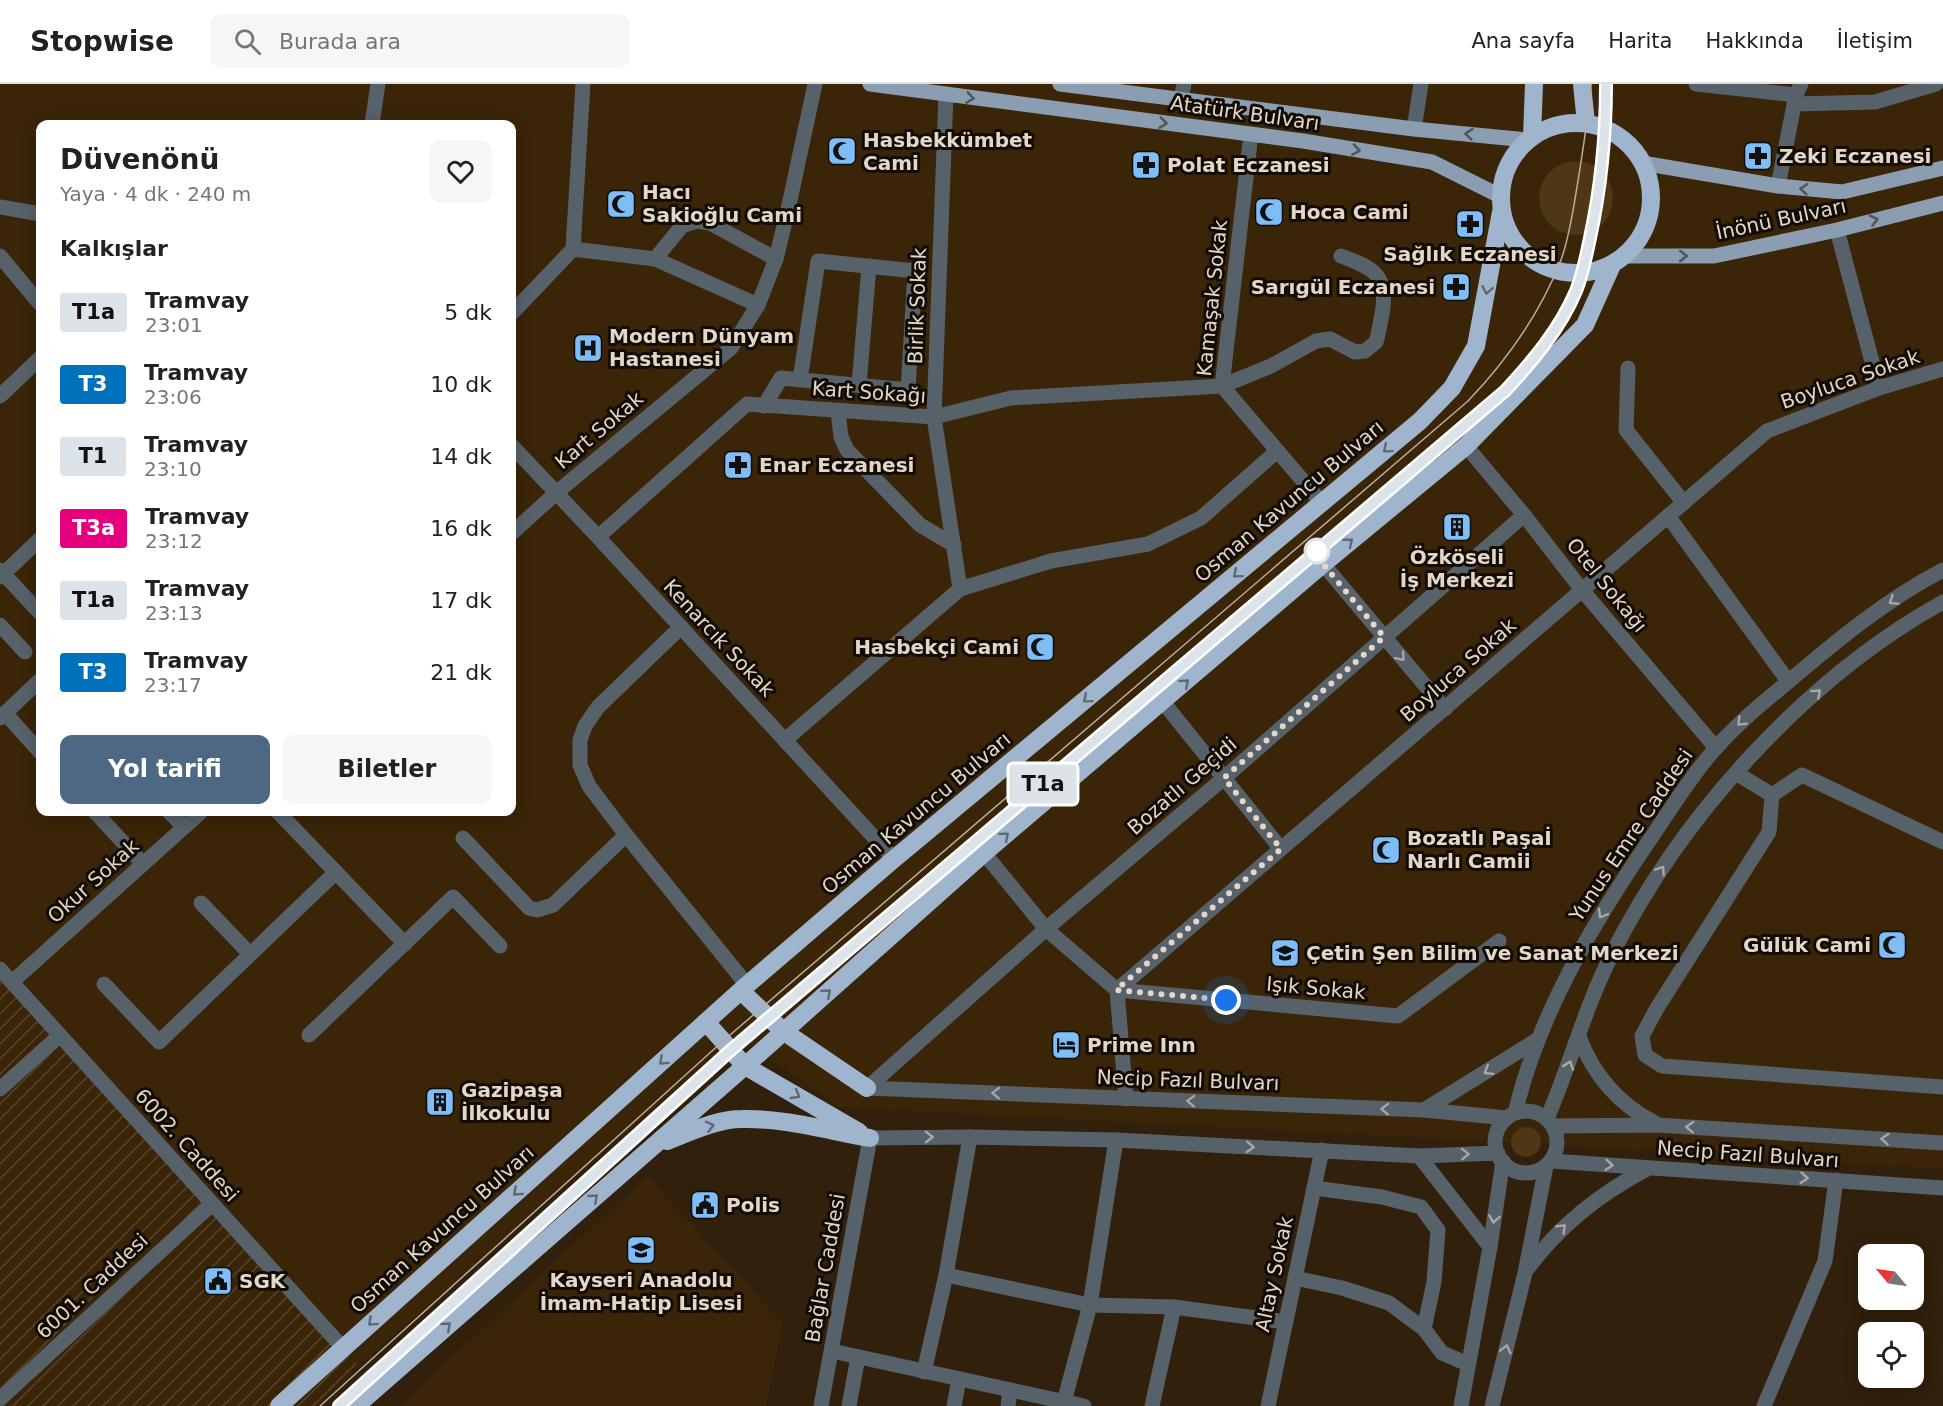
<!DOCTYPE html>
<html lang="tr">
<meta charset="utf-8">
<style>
body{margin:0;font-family:"DejaVu Sans",sans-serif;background:#f6f6f6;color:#222;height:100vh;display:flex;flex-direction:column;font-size:22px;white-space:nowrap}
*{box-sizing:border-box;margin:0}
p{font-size:20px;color:#767676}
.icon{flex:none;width:33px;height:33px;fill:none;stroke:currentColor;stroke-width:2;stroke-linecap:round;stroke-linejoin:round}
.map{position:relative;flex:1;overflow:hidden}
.details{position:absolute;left:36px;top:36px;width:480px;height:696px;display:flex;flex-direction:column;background:#fff;border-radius:12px;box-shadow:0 3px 15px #0003}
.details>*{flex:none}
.badge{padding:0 12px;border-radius:4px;font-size:21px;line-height:39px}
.needle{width:39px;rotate:299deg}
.tools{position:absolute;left:1858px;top:1160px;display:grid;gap:12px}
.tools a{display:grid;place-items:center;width:66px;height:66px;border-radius:12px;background:#fff;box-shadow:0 3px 15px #0003;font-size:30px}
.you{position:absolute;width:30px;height:30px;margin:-15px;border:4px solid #fff;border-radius:50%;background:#1a73e8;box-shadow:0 0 0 9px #1a73e833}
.map>.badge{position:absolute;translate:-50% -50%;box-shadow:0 0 0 3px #fff}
h2{padding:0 24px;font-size:22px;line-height:54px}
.round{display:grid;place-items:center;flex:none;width:63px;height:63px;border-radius:12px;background:#f6f6f6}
.head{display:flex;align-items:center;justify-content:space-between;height:102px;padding:0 24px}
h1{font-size:28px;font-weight:700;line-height:45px}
.action{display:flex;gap:12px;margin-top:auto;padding:12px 24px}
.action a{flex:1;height:69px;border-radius:12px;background:#4c6883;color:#fff;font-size:24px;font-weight:700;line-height:69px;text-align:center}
.action a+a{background:#f6f6f6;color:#222}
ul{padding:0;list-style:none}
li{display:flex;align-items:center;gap:18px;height:72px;padding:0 24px}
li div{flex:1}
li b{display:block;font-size:22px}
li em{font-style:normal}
li .badge{min-width:66px;font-weight:700;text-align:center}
header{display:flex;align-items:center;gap:36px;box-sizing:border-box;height:84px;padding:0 30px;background:#fff;border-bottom:2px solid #e0e0e0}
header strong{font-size:28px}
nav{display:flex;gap:33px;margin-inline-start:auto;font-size:21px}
.search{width:420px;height:54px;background:#f6f6f6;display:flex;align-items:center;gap:15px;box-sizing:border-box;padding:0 21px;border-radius:12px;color:#767676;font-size:22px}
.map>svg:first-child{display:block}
.built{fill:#3a2508;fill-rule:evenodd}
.industrial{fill:url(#industrial-furrows)}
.green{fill:#4f3615}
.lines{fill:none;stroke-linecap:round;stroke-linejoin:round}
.minor{stroke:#57616a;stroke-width:15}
.major{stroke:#8a9db1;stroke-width:15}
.highway{stroke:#9eb5cd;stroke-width:18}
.tram{stroke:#baad9f;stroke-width:1.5}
.oneway{stroke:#4e545a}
.oneway2{stroke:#5f6973}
.oneway3{stroke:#aaa8a4}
.line-casing{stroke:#fff;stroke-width:14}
.line{stroke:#dce3e9;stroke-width:9}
.walk{stroke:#e2d7ca;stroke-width:6;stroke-dasharray:0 10.8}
.stop-dot{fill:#fff;stroke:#dce3e9;stroke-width:3}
.labels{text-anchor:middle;stroke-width:6;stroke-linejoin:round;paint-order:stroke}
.street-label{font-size:20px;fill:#e2d7ca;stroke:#130c04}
.poi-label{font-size:20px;font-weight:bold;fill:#e2d7ca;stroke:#130c04;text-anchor:start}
</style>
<header>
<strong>Stopwise</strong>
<div class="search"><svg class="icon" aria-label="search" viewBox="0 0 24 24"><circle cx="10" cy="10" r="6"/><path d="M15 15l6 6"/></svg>Burada ara</div>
<nav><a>Ana sayfa</a><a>Harita</a><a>Hakkında</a><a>İletişim</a></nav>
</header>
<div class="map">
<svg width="1943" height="1322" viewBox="0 0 1943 1322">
<defs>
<pattern id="industrial-furrows" width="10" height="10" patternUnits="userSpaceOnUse" patternTransform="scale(1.5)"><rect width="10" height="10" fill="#3a2508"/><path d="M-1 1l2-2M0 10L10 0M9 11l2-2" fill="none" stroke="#56442b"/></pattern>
</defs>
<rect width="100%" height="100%" fill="#31200b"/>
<g class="built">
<path d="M0,0H1943V1085L1525,1059L838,1023L737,952L359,1282L0,889ZM40,40H512V728H40Z"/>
<polygon points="647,1092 783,1239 766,1322 399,1322"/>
</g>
<polygon class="industrial" points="0,889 359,1282 317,1322 0,1322"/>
<g class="green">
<circle cx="1576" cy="114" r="37"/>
<circle cx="1526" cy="1058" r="15"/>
</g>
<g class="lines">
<g class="minor">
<polyline points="1696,0 1796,11"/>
<polyline points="946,10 934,333 960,505"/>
<polyline points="1181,15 1184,0"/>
<polyline points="1794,20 1875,18 1936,0"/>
<polyline points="372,40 378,0"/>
<polyline points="1414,45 1421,0"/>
<polyline points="1251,50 1222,302 1322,419"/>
<polyline points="1778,102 1796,11 1801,0"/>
<polyline points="0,123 40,130"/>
<polyline points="1837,146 1879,304"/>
<polyline points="573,165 583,0"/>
<polyline points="0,172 40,220"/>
<polyline points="655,175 682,142 697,137 710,139 776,175"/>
<polyline points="512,229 573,165 655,175 758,221"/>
<polyline points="1628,284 1626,346 1684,419"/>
<polyline points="859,301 869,182"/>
<polyline points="0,312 40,274"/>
<polyline points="764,322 781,294 908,306 915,187 818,177 800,296"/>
<polyline points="838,327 841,353 847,366 920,441 954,461"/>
<polyline points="512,362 598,453 894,775"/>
<polyline points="1466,362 1524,431 1582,506 1716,664"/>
<polyline points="1668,432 1788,597"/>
<polyline points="512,449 556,409 731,264 758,221 776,175 789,121 815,0"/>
<path d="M598,453L747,320L934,333L1011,314L1222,302L1271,282L1316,257L1330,255L1355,268L1365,267L1376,258C1379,249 1380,239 1382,230C1389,192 1374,184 1341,172"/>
<polyline points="1323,480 1445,625"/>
<polyline points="0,486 40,529"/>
<polyline points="0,493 40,455"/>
<polyline points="0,541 25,568"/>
<polyline points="681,543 598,623 585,642 580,656 580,681 589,702 626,751 747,901"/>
<polyline points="1163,618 1281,765"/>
<polyline points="5,629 40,668"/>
<polyline points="0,634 40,596"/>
<polyline points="785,656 960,505 1051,477 1148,460 1201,434 1277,367"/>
<polyline points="1736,689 1772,711 1802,691 1943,758"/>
<polyline points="1772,711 1769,748 1657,924 1642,952 1645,971 1662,982 1943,1003"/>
<polyline points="95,728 143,780"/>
<polyline points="169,728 184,743"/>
<polyline points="278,728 405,860"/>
<polyline points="463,754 529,824 537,826 553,821 626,751"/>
<polyline points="984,769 1046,845 1117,906 1398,932 1499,857"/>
<polyline points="201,819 250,870"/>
<polyline points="0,885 343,1264"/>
<polyline points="12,898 201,728"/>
<polyline points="104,900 159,958 336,788"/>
<polyline points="309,951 453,813 500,862"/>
<path d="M1579,953C1594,992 1618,1020 1655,1039"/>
<polyline points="867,1004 1046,845 1224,694 1524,431"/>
<polyline points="867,1004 1424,1026 1507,1034"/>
<polyline points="0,1005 60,951"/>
<polyline points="1126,1015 1117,906 1767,347 1879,304 1943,285"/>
<polyline points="1424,1026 1537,956"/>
<circle cx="1526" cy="1058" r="31"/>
<path d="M1515,1029C1539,929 1593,839 1651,754C1670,726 1687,698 1709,672C1732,644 1760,621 1788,598C1836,557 1887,515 1943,486"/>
<path d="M1547,1035C1570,981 1585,923 1612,870C1682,731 1806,594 1943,518"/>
<polyline points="1553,1042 1657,1041 1943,1059"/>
<polyline points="1419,1072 1490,1163"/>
<polyline points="1551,1077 1943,1104"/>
<polyline points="1314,1104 1382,1113 1421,1123 1438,1146 1434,1198 1424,1245"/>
<path d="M1528,1184C1560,1141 1599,1110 1647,1085"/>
<polyline points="946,1191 1090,1221 1174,1223 1286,1238"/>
<polyline points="1295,1194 1342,1204 1389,1219 1424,1245 1442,1269 1468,1280"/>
<polyline points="832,1267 1084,1322"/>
<polyline points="924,1288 946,1191 970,1053"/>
<polyline points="0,1315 212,1120"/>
<polyline points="1064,1318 1090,1221 1116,1056"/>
<polyline points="821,1322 870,1054 970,1053 1116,1056 1419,1072 1498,1069"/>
<polyline points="849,1322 858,1273"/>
<polyline points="954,1322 959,1295"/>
<polyline points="1008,1322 1010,1306"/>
<polyline points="1152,1322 1174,1223"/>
<polyline points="1268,1322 1322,1066"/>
<polyline points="1461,1322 1490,1163 1503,1077"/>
<polyline points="1492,1322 1525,1189 1546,1082"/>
<polyline points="1764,1322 1825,1177 1836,1096"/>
</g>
<g class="major">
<polyline points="870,0 1303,57 1432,78 1500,112"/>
<polyline points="1060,0 1414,45 1527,56"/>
<polyline points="1642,79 1778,102 1842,108 1943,84"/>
<polyline points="1624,172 1714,172 1837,146 1943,119"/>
</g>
<g class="highway">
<polyline points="1582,0 1586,39"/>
<circle cx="1576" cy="114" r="75"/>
<polyline points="1532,53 1534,0"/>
<polyline points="741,907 783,947 867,1004"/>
<polyline points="706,938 745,982 859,1048"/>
<path d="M667,1057C690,1048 717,1035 742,1035C785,1034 829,1047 870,1054"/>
<polyline points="279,1322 747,901 894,775 1420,337 1452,304 1476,262 1501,128"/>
<polyline points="356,1322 745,982 984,769 1323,480 1466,362 1585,241 1612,181"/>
</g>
<g class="tram">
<path d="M320,1322L723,957L1468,317C1508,275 1540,230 1561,176C1569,154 1572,132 1576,109C1582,73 1588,37 1591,0"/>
<path d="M339,1322L731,966L1505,307C1532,278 1560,245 1576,207C1601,146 1605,66 1606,0"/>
</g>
</g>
<defs><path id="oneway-chevron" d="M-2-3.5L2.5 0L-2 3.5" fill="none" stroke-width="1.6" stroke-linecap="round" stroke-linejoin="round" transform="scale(1.5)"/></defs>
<g class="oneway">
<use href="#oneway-chevron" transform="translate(970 14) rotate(8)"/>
<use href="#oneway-chevron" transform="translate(1163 39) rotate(7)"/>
<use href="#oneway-chevron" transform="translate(1469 50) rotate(-174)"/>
<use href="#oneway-chevron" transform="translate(1356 66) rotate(9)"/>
<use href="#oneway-chevron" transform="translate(1804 105) rotate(-175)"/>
<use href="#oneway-chevron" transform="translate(1874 136) rotate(-14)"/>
<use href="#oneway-chevron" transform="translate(1683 172)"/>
</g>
<g class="oneway2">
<use href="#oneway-chevron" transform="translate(1487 206) rotate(101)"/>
<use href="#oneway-chevron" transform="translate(1387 365) rotate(140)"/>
<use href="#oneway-chevron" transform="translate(1349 458) rotate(-39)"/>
<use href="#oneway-chevron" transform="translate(1237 490) rotate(140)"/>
<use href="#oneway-chevron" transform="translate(1185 599) rotate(-41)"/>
<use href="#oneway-chevron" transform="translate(1087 615) rotate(140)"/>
<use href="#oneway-chevron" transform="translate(1005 752) rotate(-40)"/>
<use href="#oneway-chevron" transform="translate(827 909) rotate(-41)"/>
<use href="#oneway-chevron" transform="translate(663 977) rotate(138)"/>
<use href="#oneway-chevron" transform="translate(796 1011) rotate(30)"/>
<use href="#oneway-chevron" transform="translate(710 1042) rotate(-14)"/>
<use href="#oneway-chevron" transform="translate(517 1108) rotate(138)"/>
<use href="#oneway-chevron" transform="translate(594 1114) rotate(-41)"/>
<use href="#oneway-chevron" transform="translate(372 1238) rotate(138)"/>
<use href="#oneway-chevron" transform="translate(447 1242) rotate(-41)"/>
</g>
<g class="oneway3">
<use href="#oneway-chevron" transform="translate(1893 517) rotate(146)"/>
<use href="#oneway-chevron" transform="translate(1401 573) rotate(50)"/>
<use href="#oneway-chevron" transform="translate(1817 609) rotate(-42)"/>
<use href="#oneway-chevron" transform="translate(1741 638) rotate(136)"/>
<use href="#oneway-chevron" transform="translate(1661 786) rotate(-56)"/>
<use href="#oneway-chevron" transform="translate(1602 830) rotate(120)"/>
<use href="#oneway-chevron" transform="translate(1569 981) rotate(-71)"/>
<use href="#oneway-chevron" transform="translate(1488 987) rotate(148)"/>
<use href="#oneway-chevron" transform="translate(996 1009) rotate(-178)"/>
<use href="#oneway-chevron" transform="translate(1191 1017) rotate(-178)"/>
<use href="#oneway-chevron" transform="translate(1385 1025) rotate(-178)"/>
<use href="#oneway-chevron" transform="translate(1690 1043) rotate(-177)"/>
<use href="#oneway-chevron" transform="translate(929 1053) rotate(-1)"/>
<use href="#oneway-chevron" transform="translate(1885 1055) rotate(-176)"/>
<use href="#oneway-chevron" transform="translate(1250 1063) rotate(3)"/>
<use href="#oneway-chevron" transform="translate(1465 1070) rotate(-2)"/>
<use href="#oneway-chevron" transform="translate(1609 1081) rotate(5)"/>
<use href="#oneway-chevron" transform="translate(1804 1094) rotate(4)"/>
<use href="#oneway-chevron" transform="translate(1494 1135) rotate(99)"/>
<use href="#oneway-chevron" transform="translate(1562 1144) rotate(-44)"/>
<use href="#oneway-chevron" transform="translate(1506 1265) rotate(-76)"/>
</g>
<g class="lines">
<g class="line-casing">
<path id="line" d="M339,1322L731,966L1505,307C1532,278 1560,245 1576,207C1583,190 1586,172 1590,154C1601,103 1606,52 1606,0"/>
</g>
<use href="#line" class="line"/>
<polyline class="walk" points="1226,916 1116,906 1281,765 1224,694 1384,553 1323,480 1317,467"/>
</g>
<defs>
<g id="mosque-square" transform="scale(1.5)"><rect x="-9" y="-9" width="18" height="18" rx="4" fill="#7fbdf9" stroke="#130c04"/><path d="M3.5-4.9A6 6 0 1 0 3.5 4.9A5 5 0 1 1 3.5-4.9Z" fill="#111"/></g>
<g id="pharmacy-square" transform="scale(1.5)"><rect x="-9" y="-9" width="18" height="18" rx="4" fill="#7fbdf9" stroke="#130c04"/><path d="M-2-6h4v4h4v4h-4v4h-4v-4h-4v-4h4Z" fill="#111"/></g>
<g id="hospital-square" transform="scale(1.5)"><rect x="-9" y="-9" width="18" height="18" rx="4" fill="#7fbdf9" stroke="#130c04"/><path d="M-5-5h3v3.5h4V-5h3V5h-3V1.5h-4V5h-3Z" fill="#111"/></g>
<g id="building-square" transform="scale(1.5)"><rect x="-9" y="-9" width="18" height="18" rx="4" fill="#7fbdf9" stroke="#130c04"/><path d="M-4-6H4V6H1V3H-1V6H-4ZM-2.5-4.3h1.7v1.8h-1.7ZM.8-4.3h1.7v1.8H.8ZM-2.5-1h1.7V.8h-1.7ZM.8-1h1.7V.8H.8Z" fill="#111"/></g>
<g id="school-square" transform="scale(1.5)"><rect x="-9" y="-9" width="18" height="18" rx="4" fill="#7fbdf9" stroke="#130c04"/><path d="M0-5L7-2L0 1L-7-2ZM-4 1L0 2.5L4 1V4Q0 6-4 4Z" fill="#111"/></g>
<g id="hotel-square" transform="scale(1.5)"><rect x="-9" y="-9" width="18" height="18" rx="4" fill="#7fbdf9" stroke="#130c04"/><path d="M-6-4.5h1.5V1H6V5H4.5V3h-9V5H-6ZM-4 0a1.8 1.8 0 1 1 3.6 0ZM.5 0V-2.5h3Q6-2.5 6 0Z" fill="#111"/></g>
<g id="civic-square" transform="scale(1.5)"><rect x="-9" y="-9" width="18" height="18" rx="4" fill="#7fbdf9" stroke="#130c04"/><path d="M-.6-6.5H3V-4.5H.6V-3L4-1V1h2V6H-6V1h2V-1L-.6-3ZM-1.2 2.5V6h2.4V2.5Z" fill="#111"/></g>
</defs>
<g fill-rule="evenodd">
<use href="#mosque-square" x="842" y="67"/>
<use href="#pharmacy-square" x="1758" y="72"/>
<use href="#pharmacy-square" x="1146" y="81"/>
<use href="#mosque-square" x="621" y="120"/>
<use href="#mosque-square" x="1269" y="128"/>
<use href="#pharmacy-square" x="1470" y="140"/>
<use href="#pharmacy-square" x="1456" y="203"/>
<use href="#hospital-square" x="588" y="264"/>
<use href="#pharmacy-square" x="738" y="381"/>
<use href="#building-square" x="1457" y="443"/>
<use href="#mosque-square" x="1040" y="563"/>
<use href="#mosque-square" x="1386" y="766"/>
<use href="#mosque-square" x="1892" y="861"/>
<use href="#school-square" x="1285" y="869"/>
<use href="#hotel-square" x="1066" y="961"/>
<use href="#building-square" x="440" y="1018"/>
<use href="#civic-square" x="705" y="1121"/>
<use href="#school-square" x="641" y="1166"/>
<use href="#civic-square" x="218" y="1197"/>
</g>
<circle class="stop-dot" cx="1317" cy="467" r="12"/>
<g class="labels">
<g class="street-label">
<text transform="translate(1245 29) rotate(8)" y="7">Atatürk Bulvarı</text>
<text transform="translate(1781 135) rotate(-12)" y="7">İnönü Bulvarı</text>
<text transform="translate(1212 214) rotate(-84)" y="7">Kamaşak Sokak</text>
<text transform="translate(917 222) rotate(-88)" y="7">Birlik Sokak</text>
<text transform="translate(1850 295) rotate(-19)" y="7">Boyluca Sokak</text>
<text transform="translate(869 308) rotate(4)" y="7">Kart Sokağı</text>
<text transform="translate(599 346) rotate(-40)" y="7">Kart Sokak</text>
<text transform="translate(1289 417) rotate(-40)" y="7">Osman Kavuncu Bulvarı</text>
<text transform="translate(1607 501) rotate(51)" y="7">Otel Sokağı</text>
<text transform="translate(719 554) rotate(47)" y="7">Kenarcık Sokak</text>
<text transform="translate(1458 586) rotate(-41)" y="7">Boyluca Sokak</text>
<text transform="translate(1182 702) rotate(-41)" y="7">Bozatlı Geçidi</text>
<text transform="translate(916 729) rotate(-40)" y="7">Osman Kavuncu Bulvarı</text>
<text transform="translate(1631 751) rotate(-56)" y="7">Yunus Emre Caddesi</text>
<text transform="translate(93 797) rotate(-42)" y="7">Okur Sokak</text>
<text transform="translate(1316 904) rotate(5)" y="7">Işık Sokak</text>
<text transform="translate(1188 996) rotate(2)" y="7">Necip Fazıl Bulvarı</text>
<text transform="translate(187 1061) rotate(48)" y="7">6002. Caddesi</text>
<text transform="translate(1748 1070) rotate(4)" y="7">Necip Fazıl Bulvarı</text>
<text transform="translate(442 1145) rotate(-42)" y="7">Osman Kavuncu Bulvarı</text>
<text transform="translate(825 1184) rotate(-80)" y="7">Bağlar Caddesi</text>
<text transform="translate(1274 1190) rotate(-78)" y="7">Altay Sokak</text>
<text transform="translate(92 1202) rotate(-43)" y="7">6001. Caddesi</text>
</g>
<g class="poi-label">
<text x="863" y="63">Hasbekkümbet<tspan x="863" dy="23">Cami</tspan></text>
<text x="1779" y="79">Zeki Eczanesi</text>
<text x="1167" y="88">Polat Eczanesi</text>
<text x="642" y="115">Hacı<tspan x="642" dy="23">Sakioğlu Cami</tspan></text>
<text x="1290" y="135">Hoca Cami</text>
<text x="1470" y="177" text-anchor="middle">Sağlık Eczanesi</text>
<text x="1435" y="210" text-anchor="end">Sarıgül Eczanesi</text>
<text x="609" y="259">Modern Dünyam<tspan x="609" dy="23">Hastanesi</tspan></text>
<text x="759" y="388">Enar Eczanesi</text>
<text x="1457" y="480" text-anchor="middle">Özköseli<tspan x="1457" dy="23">İş Merkezi</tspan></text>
<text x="1019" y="570" text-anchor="end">Hasbekçi Cami</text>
<text x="1407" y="761">Bozatlı Paşaİ<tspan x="1407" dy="23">Narlı Camii</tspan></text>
<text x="1871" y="868" text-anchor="end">Gülük Cami</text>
<text x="1306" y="876">Çetin Şen Bilim ve Sanat Merkezi</text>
<text x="1087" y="968">Prime Inn</text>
<text x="461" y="1013">Gazipaşa<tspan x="461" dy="23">İlkokulu</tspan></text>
<text x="726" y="1128">Polis</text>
<text x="641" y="1203" text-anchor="middle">Kayseri Anadolu<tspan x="641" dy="23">İmam-Hatip Lisesi</tspan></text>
<text x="239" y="1204">SGK</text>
</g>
</g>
</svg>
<div class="tools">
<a><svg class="needle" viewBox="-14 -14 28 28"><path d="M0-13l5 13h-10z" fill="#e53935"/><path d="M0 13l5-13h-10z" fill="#767676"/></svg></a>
<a><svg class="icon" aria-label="locate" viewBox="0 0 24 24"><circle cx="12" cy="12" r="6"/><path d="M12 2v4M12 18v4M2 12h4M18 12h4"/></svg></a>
</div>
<div class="you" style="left:1226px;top:916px"></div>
<b class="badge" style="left:1043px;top:700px;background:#dce3e9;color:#111">T1a</b>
<section class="details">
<div class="head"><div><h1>Düvenönü</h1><p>Yaya · 4 dk · 240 m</p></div><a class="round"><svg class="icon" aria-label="heart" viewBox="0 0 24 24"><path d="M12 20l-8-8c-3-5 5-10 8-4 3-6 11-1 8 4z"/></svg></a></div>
<h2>Kalkışlar</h2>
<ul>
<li><span class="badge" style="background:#dce3e9;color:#111">T1a</span><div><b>Tramvay</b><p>23:01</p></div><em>5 dk</em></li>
<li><span class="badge" style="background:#0072bc;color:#fff">T3</span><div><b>Tramvay</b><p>23:06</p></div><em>10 dk</em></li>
<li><span class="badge" style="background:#dce3e9;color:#111">T1</span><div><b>Tramvay</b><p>23:10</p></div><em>14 dk</em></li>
<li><span class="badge" style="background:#e6007e;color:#fff">T3a</span><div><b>Tramvay</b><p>23:12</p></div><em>16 dk</em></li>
<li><span class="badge" style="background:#dce3e9;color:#111">T1a</span><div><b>Tramvay</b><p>23:13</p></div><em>17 dk</em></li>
<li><span class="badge" style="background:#0072bc;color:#fff">T3</span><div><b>Tramvay</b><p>23:17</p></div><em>21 dk</em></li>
</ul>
<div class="action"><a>Yol tarifi</a><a>Biletler</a></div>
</section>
</div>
